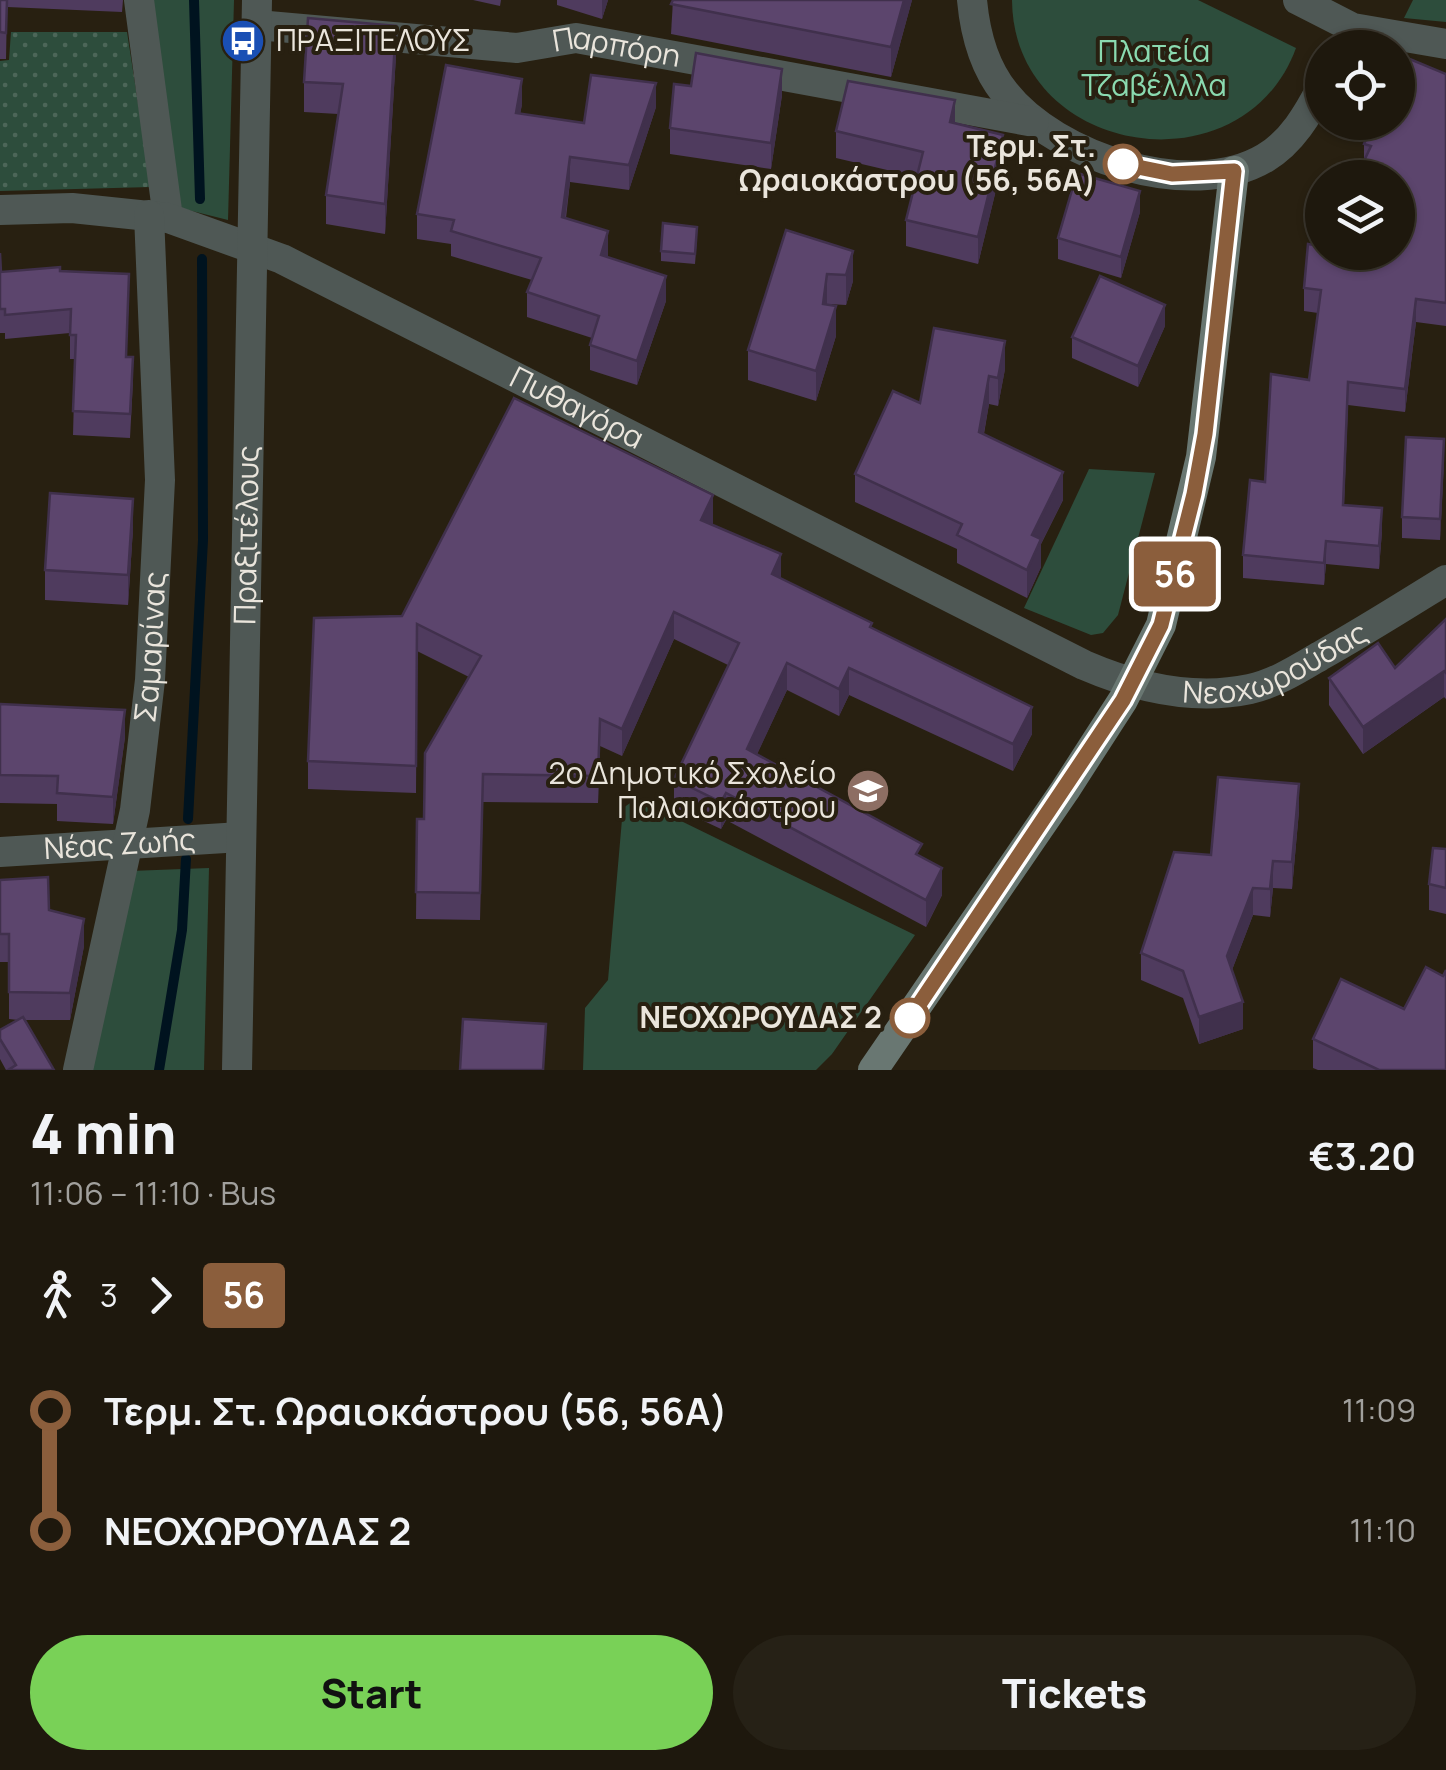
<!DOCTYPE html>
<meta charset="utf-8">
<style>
body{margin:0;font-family:Manrope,sans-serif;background:#262116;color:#f1f3f6;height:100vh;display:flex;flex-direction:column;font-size:38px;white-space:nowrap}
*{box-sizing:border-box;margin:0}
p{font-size:32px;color:#a1a09d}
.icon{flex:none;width:55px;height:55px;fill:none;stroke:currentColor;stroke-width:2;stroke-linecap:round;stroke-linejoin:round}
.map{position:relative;height:1070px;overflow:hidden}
.panel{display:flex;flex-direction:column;background:#1e180d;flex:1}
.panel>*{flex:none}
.badge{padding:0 20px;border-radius:8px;font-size:35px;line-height:65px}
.tools{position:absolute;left:1305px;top:30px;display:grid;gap:20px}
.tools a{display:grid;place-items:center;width:110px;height:110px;border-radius:50%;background:#1e180d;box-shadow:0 2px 8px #0004,0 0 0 2px #3c372e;font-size:50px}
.map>.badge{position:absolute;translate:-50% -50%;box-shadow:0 0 0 5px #fff}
.legs{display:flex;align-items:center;gap:15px;height:110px;padding:0 30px;font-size:32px}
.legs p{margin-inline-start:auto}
.head{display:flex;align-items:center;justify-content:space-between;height:170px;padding:0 30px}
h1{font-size:55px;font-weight:800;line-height:75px}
.action{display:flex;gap:20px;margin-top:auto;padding:20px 30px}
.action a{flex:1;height:115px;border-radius:60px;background:#79d157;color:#111;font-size:40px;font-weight:800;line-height:115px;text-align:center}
.action a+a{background:#262116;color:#f1f3f6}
ul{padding:0 30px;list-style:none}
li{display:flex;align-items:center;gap:35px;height:120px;font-size:38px}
li i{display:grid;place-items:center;width:15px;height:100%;margin:0 12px;background:currentColor}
li i::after{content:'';width:25px;height:25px;margin:-12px;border:8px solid;border-radius:50%;background:#1e180d}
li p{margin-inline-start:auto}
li:first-child i{background:linear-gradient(#0000 50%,currentColor 0)}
li:last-child i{background:linear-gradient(currentColor 50%,#0000 0)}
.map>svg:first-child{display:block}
.grass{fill:url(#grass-dots)}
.green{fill:#2d4d3c}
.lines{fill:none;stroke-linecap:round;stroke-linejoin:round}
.stream{stroke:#00131f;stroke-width:10}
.street{stroke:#4f5855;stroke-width:30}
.secondary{stroke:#697772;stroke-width:30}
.wall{fill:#4f3b5e}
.shaded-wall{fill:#40304c}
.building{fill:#5c456d;stroke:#40304c;stroke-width:2.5}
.line-1-casing{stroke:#fff;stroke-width:22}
.line-1{stroke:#8b5e3c;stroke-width:15}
.stop-1-dot{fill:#fff;stroke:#8b5e3c;stroke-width:5}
.labels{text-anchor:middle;stroke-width:8;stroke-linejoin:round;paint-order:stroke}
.poi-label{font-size:30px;fill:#eae5dc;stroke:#282011;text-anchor:start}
.street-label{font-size:30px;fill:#eae5dc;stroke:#282011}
.park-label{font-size:30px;fill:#8adab0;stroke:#282011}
.stop-label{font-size:30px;font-weight:bold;fill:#eae5dc;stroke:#282011;text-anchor:end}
</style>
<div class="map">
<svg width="1446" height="1070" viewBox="0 0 1446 1070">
<defs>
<pattern id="grass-dots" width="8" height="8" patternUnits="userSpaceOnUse" patternTransform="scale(2.5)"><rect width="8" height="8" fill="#2d4d3c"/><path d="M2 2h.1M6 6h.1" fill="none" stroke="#4c6658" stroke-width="1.8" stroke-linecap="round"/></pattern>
</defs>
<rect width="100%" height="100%" fill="#282011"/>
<polygon class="grass" points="11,32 127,32 151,187 0,191 0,61 9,60"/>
<g class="green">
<polygon points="151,0 234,0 228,220 180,208"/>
<path d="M1012,0H1198L1296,48C1243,193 1013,157 1012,0Z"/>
<polygon points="1413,0 1446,0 1446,22 1404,18"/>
<polygon points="1089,469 1155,473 1118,615 1103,633 1091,635 1024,608"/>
<polygon points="636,799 915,935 832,1054 816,1070 583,1070 585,1008 608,980 623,808"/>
<polygon points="209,868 204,1070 92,1070 130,871"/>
</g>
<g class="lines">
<g class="stream">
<polyline points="194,0 200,199"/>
<polyline points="188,819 203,540 202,259"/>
<polyline points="159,1070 182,930 186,859"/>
</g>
<g class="street">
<polyline points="139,0 168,218"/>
<path d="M972,0C975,33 984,67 1005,93C1055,157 1191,202 1265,158C1292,142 1308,114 1322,87"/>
<polyline points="1298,0 1353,28 1446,44"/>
<path id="s1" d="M257,25L517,48L576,38L1034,122"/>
<path id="s2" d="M0,210L72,208L168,218L282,259L1084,665C1135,687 1194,701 1250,689C1276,683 1298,669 1320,656C1363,632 1404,606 1446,580"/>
<path id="s3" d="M0,852L241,837"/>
<path id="s4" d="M78,1070L135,810L150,680L160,480L149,215"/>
<path id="s5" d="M237,1070L257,0"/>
</g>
<polyline class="secondary" points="873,1070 1065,790 1123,700 1161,625 1201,457 1234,171"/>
</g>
<g class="wall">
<polygon points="0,0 123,0 122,12 7,7 6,59 0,59"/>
<polygon points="473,0 501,0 500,6"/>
<polygon points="557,0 608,0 602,19 557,5"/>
<polygon points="673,0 912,0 891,77 671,34"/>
<polygon points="396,56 385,234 326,224 326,195 338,114 304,112 304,82"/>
<polygon points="1446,74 1446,326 1416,322 1405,412 1348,405 1344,505 1382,531 1379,569 1326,564 1324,585 1243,578 1243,555 1265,482 1309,380 1318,313 1304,311 1304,288 1322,252 1364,161 1364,144"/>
<polygon points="691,86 782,95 771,169 670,154 670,128"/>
<polygon points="522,104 520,114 584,123 656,107 629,190 570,182 566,218 608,257 666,301 637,385 590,370 590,345 592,338 527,317 527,292 532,280 451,256 451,244 417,239 417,214"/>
<polygon points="836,131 1003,161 978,264 906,246 906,220 917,177 836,158"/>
<polygon points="1140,212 1121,278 1058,259 1058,238"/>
<polygon points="786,230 853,281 846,305 827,304 836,336 816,401 748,380 748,350"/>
<polygon points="697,238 695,264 661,261 661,251"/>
<polygon points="0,253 1,272 60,271 129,298 126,357 133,381 130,438 73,435 75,359 70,359 70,333 5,339 5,333 0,333"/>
<polygon points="1165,326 1138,387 1072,358 1072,337"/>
<polygon points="1005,369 998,406 989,404 984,434 1063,500 1041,544 1041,567 1027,598 957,563 957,549 855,502 855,474 920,403"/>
<polygon points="1444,460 1440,540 1402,538 1402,517"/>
<polygon points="713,523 712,525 781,578 872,628 1032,734 1013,771 849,695 839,716 787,690 757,754 922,857 942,895 926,927 726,820 721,829 674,807 674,779 728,665 674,639 622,756 600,746 598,803 483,802 480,920 416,919 417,819 424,819 469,677 417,651 416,793 308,789 308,761 402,616"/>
<polygon points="133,529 128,605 45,600 45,570"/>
<polygon points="1446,619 1446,699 1444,697 1363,754 1329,705 1329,678 1395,668"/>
<polygon points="0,704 125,737 113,824 57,821 57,804 0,803"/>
<polygon points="1299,811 1292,889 1273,888 1270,917 1253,915 1232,970 1243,1029 1199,1044 1183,998 1141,980 1141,953 1211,855"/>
<polygon points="1446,849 1446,914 1429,910 1429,884"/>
<polygon points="0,880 49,910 84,946 70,1020 25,1020 54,1070 6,1070 0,1059 0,1030 18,1020 9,1019 9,962 0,962"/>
<polygon points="1443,976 1446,1070 1318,1070 1313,1068 1313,1039 1404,1009"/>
</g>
<g class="shaded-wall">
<polygon points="602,0 608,0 602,19"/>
<polygon points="904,0 912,0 891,77 891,47"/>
<polygon points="396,26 396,56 385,234 385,204"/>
<polygon points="782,69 782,95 771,169 771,143"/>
<polygon points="522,79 522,104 516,138 516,113"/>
<polygon points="656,83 656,107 629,190 629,165"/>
<polygon points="955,100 955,127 950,122"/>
<polygon points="1003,135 1003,161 978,264 978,237"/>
<polygon points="570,157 570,182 562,241 562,217"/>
<polygon points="1140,191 1140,212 1121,278 1121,257"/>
<polygon points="608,231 608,256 601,279 601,255"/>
<polygon points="853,251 853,281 846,305 846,275"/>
<polygon points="827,274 827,304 823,334 823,304"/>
<polygon points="666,276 666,301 637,385 637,361"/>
<polygon points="1416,299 1416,322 1405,412 1405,389"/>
<polygon points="1165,305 1165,326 1138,387 1138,366"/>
<polygon points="836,306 836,336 816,401 816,371"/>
<polygon points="1005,341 1005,369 998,406 998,378"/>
<polygon points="989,376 989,404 979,460 979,432"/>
<polygon points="1444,439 1444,460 1440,540 1440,519"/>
<polygon points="1063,472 1063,500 1041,544 1041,567 1027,598 1027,570 1032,535"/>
<polygon points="713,495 713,523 701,548 701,520"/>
<polygon points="133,499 133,529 128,605 128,575"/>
<polygon points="1382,508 1382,531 1379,569 1379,546"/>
<polygon points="1326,541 1326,564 1324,585 1324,563"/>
<polygon points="781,554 781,582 772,574"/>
<polygon points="674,612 674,639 622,756 622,729"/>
<polygon points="787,663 787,690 747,776 747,749"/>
<polygon points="849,668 849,695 839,716 839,689"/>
<polygon points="1444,671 1444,697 1363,754 1363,727"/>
<polygon points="1032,707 1032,734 1013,771 1013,744"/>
<polygon points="125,710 125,737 113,824 113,797"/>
<polygon points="600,719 600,746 598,803 598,776"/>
<polygon points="1299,784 1299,811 1292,889 1292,862"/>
<polygon points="726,793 726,820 721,829 721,802"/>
<polygon points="1273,861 1273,888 1270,917 1270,889"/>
<polygon points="942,868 942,895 926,927 926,900"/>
<polygon points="1253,888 1253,915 1227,983 1227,956"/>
<polygon points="84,919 84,946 70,1020 70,993"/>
<polygon points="1243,1002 1243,1029 1199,1044 1199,1017"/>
</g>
<g class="building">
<polygon points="0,0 7,0 6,33 0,32"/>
<polygon points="673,0 904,0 891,47 671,4"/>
<polygon points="308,18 396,26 385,204 326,195 343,84 304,82"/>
<polygon points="696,53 782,69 771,143 670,128 674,84 691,86"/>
<polygon points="1400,55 1446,74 1446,303 1416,299 1405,389 1348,382 1343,505 1382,508 1379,546 1326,541 1324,563 1243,555 1250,480 1265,482 1271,374 1309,380 1321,290 1304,288 1308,244 1320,246 1322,227 1322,252 1398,252 1398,178 1356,178 1371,146 1364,144 1373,122 1398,122 1398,62"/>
<polygon points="446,65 522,79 516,113 584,123 591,75 656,83 629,165 570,157 562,217 608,231 601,255 666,276 637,361 590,345 599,316 527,292 541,258 451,231 454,220 417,214"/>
<polygon points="848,81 955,100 950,122 1003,135 978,237 906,220 923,152 836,131"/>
<polygon points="1077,173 1140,191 1121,257 1058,238"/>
<polygon points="663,223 697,227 695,254 661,251"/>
<polygon points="786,230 853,251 846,275 827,274 823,304 836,306 816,371 748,350"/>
<polygon points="0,253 1,272 60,267 60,271 129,274 126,357 133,357 130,414 73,411 76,335 70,335 71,309 5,315 5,309 0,309"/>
<polygon points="1100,276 1165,305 1138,366 1072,337"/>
<polygon points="934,328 1005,341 998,378 989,376 979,432 1063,472 1032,535 1041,539 1027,570 957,535 962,524 855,474 893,391 920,403"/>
<polygon points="514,398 713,495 701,520 781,554 772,574 872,623 870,627 1032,707 1013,744 849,668 839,689 787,663 747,749 922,844 916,854 942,868 926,900 726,793 721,802 674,779 739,643 674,612 622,729 600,719 598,776 483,774 480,893 416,892 417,819 424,819 425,753 481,656 417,624 416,766 308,761 314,618 402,616"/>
<polygon points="1406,437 1444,439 1440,519 1402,517"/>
<polygon points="50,493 133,499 128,575 45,570"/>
<polygon points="1446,619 1446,673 1444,671 1363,727 1329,678 1378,643 1395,668"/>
<polygon points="0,704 125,710 113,797 57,793 58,776 0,775"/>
<polygon points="1218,777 1299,784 1292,862 1273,861 1270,889 1253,888 1227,956 1243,1002 1199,1017 1183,971 1141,953 1174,852 1211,855"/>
<polygon points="1433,848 1446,849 1446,888 1429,884"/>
<polygon points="48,877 49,910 84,919 70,993 9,992 9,934 0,934 0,880"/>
<polygon points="1426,967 1443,976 1446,970 1446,1070 1379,1070 1313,1039 1341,979 1404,1009"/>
<polygon points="23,1017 54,1070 8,1070 16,1065 0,1039 0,1030"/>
<polygon points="463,1019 546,1024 543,1070 460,1070"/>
</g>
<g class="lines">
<g class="line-1-casing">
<polyline id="line-1" points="910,1018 1123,700 1161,625 1194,494 1205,434 1234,171 1172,174 1123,164"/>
</g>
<use href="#line-1" class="line-1"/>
</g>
<defs>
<g id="bus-disc" transform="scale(2.25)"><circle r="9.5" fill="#1a4fb4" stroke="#282011"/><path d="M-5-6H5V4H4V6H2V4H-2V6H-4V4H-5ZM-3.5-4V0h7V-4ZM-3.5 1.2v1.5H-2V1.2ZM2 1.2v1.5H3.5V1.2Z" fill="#fff"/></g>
<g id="school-disc" transform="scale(2.25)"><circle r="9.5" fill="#8d6e63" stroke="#282011"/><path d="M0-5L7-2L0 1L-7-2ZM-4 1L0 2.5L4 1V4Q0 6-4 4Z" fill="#fff"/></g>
</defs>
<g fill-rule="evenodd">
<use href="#bus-disc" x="243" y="41"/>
<use href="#school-disc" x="868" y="791"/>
</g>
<g class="stop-1-dot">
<circle cx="1123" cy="164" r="18"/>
<circle cx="910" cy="1018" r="18"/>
</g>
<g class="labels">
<g class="poi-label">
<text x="276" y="51">ΠΡΑΞΙΤΕΛΟΥΣ</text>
<text x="836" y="784" text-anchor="end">2ο Δημοτικό Σχολείο<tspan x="836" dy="34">Παλαιοκάστρου</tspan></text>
</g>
<g class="street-label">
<text dy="10" stroke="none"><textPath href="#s1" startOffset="362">Παρπόρη</textPath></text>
<text dy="10" stroke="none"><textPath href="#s2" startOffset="620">Πυθαγόρα</textPath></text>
<text dy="10" stroke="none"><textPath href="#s5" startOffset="535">Πραξιτέλους</textPath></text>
<text dy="10" stroke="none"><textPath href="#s4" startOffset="430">Σαμαρίνας</textPath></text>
<text dy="10" stroke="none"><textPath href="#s2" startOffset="1390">Νεοχωρούδας</textPath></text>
<text dy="10" stroke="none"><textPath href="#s3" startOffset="120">Νέας Ζωής</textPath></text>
</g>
<g class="park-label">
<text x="1154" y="62">Πλατεία<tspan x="1154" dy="34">Τζαβέλλλα</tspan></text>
</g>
<g class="stop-label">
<text x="1096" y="157">Τερμ. Στ.<tspan x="1096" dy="34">Ωραιοκάστρου (56, 56Α)</tspan></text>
<text x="882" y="1028">ΝΕΟΧΩΡΟΥΔΑΣ 2</text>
</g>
</g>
</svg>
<div class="tools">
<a><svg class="icon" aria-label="locate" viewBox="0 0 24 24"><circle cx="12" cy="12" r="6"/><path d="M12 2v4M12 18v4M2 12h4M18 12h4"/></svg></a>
<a><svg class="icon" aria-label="layers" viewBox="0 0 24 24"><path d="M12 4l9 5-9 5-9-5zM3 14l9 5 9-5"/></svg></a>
</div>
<b class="badge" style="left:1175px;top:574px;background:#8b5e3c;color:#fff">56</b>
</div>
<section class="panel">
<div class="head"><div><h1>4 min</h1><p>11:06 – 11:10 · Bus</p></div><b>€3.20</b></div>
<div class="legs"><svg class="icon" aria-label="walk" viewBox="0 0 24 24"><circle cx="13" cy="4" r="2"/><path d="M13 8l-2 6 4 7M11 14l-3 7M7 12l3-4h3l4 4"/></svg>3<svg class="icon" aria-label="forward" viewBox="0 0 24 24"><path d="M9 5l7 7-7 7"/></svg><b class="badge" style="background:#8b5e3c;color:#fff">56</b></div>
<ul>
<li><i style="color:#8b5e3c"></i><b>Τερμ. Στ. Ωραιοκάστρου (56, 56Α)</b><p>11:09</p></li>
<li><i style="color:#8b5e3c"></i><b>ΝΕΟΧΩΡΟΥΔΑΣ 2</b><p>11:10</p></li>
</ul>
<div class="action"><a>Start</a><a>Tickets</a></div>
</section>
